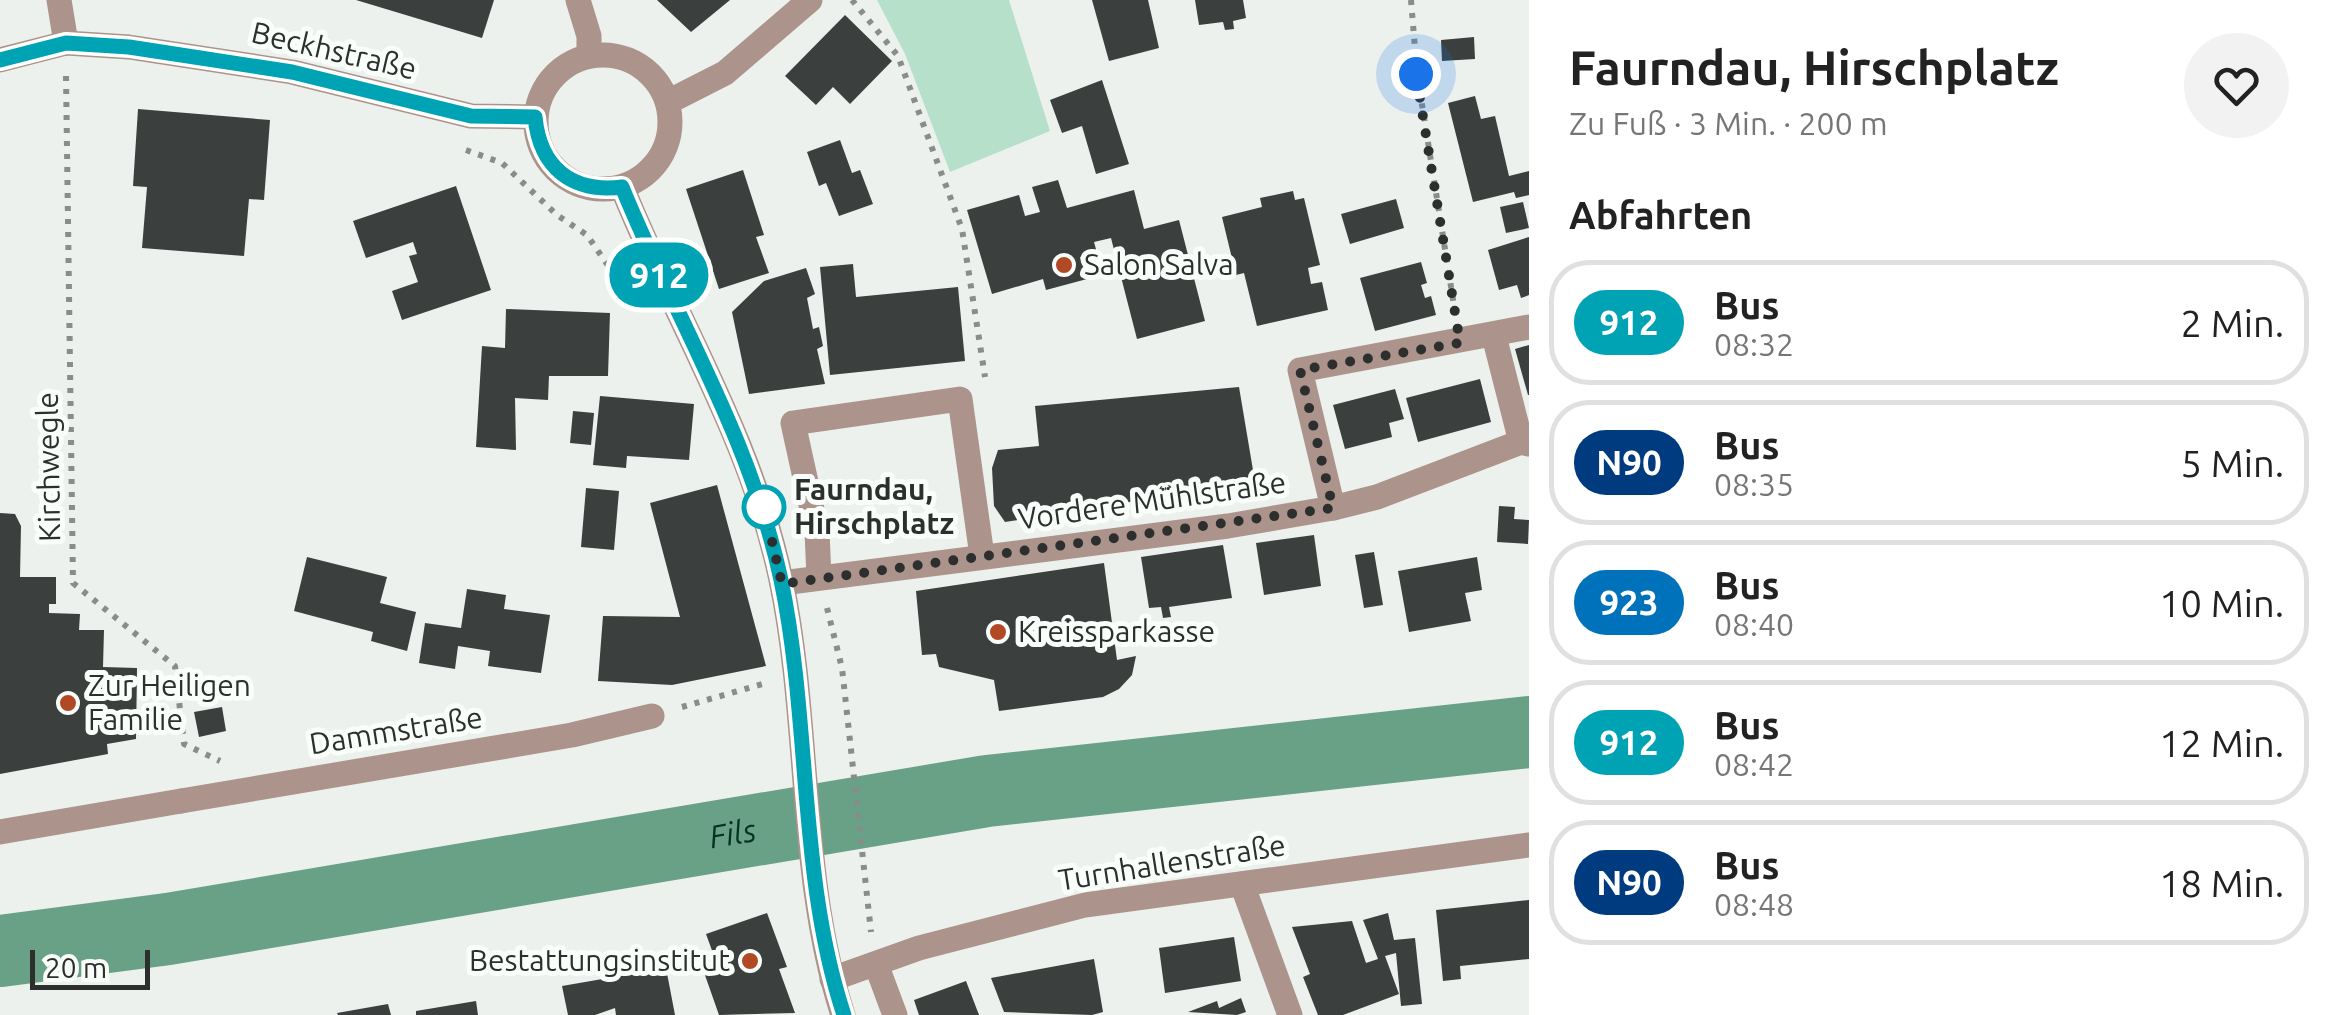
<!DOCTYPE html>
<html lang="de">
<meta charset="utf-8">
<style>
body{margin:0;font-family:Ubuntu,sans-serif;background:#f2f2f2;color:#222;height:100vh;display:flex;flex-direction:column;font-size:38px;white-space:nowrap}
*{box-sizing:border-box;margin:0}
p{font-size:32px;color:#767676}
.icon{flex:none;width:55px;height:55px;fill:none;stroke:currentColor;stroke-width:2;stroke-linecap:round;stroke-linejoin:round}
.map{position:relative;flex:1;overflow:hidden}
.drawer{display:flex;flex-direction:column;background:#fff;width:800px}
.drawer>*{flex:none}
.badge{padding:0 20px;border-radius:32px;font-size:35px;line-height:65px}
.scale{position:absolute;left:30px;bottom:25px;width:120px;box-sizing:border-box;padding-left:10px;border:5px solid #2d2f2e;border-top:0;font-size:28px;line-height:35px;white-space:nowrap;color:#2d2f2e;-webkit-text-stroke:8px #f9fefb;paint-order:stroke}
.you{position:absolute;width:50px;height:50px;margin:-25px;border:8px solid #fff;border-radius:50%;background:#1a73e8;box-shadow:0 0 0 15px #1a73e833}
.map>.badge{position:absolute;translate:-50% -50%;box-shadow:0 0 0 5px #fff}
h2{padding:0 40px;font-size:38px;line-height:90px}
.round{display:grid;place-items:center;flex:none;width:105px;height:105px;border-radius:52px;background:#f2f2f2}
.overview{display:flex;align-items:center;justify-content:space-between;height:170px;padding:0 40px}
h1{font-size:48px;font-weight:700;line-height:75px}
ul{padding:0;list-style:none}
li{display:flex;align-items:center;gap:30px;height:125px;margin:0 20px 15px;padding:0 20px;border:5px solid #e0e0e0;border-radius:40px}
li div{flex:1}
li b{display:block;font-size:38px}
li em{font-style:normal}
li .badge{min-width:110px;font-weight:700;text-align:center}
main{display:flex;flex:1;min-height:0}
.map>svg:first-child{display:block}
.green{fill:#b7e0cb}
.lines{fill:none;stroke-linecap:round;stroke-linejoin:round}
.river{stroke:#69a186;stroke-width:72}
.building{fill:#3b3f3d}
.path{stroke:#888c8a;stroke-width:6;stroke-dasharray:5 8;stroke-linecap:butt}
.pedestrian{stroke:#ac938b;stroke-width:25}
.minor{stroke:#ac938b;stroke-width:25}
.tertiary{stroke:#ac938b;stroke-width:25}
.line-casing{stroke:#fff;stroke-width:22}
.line{stroke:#00a3b4;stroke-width:15}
.walk{stroke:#2d2f2e;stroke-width:10;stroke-dasharray:0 18}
.poi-dot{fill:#b14925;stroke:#f9fefb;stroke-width:4}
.stop-dot{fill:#fff;stroke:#00a3b4;stroke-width:5}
.labels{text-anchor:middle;stroke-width:10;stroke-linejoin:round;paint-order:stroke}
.street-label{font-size:30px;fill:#2d2f2e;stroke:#f9fefb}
.poi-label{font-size:30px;fill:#2d2f2e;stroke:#f9fefb;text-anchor:start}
.stop-label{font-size:30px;font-weight:bold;fill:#2d2f2e;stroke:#f9fefb;text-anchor:start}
.water-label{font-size:32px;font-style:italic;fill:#013321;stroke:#f9fefb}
</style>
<main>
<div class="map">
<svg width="1529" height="1015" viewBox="0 0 1529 1015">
<rect width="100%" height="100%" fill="#ecf1ee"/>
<polygon class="green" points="877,0 1009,0 1050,131 950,172 905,54"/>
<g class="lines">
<path class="river" id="s1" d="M0,951L168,929L987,791L1529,732"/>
</g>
<g class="building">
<polygon points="356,0 494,0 482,38"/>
<polygon points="657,0 730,0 691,32"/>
<polygon points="1092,0 1148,0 1159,48 1109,61"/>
<polygon points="1195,0 1243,0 1246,18 1233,21 1234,29 1225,30 1223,22 1199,25"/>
<polygon points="845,15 892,61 850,104 833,87 816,105 785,76"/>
<polygon points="1474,37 1475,59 1442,61 1441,40"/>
<polygon points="1102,80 1129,164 1096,174 1082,126 1062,133 1050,100"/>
<polygon points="1475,96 1481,119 1495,116 1509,176 1529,171 1529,195 1516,198 1514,192 1473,202 1448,103"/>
<polygon points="138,109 270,120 264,200 249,199 244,256 142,248 147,187 133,186"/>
<polygon points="840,140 852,173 860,170 873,204 839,216 826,183 819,186 807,152"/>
<polygon points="743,170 764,235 756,237 769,273 719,289 686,189"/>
<polygon points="1058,180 1067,208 1134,190 1144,229 1179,220 1205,321 1137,339 1111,238 1094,242 1097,253 1080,257 1087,279 1046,290 1043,279 992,294 967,210 1019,195 1025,216 1040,212 1032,187"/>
<polygon points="456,186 491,290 402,320 392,291 418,282 409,256 417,254 413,242 366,258 353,221"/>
<polygon points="1293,191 1295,200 1304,198 1320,265 1308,268 1311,284 1322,282 1328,310 1257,326 1244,273 1236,275 1222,217 1262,207 1260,198"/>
<polygon points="1396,199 1404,228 1350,244 1341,214"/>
<polygon points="1523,202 1529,228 1506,233 1500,207"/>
<polygon points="1529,237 1529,295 1521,298 1517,285 1499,290 1488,250"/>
<polygon points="1421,262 1427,283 1421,285 1425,298 1431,296 1436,315 1375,331 1360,278"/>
<polygon points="853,264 856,297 958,287 965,361 830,375 820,267"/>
<polygon points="806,268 815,294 807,298 813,329 819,327 823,346 817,349 825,384 749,394 732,312 764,281"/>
<polygon points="506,309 610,313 608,376 549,376 548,400 515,398 516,450 476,447 482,346 505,348"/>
<polygon points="1529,345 1529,395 1528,395 1515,349"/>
<polygon points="1480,379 1491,422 1418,442 1406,398"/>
<polygon points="1239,387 1255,482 1005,522 994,506 992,468 998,450 1039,446 1035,406"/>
<polygon points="1395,389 1404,419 1389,423 1392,437 1345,449 1333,405"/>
<polygon points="600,396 694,404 689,460 627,456 626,468 593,465"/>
<polygon points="573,411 594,413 591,445 570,443"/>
<polygon points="717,485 766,666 672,685 598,681 603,616 680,617 650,503"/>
<polygon points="586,488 619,491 614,550 581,547"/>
<polygon points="1499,506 1515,507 1514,519 1529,520 1528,544 1497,542"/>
<polygon points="0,513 15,514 21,526 20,577 56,577 56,604 49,604 49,613 80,614 79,630 104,630 103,667 137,668 136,739 107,744 108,754 0,774"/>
<polygon points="1314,535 1321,586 1264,595 1256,543"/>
<polygon points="1223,545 1232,598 1169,607 1171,617 1163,618 1161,607 1149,608 1141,557"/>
<polygon points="1374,552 1383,605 1364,608 1355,555"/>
<polygon points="307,557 387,577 380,603 416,612 407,651 371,641 373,632 294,611"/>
<polygon points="1477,557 1482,590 1465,593 1471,621 1409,632 1398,571"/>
<polygon points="1104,563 1117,660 1136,656 1132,675 1119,689 1103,697 999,711 994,680 939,667 936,654 922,655 916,591"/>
<polygon points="467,589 506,595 504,609 550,615 541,673 488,666 490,651 458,646 455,669 419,663 425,623 461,628"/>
<polygon points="222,707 226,731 199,737 194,712"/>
<polygon points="1529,900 1529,959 1460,966 1461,979 1443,981 1436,910"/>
<polygon points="767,913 787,967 779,969 795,1013 719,1015 700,961 714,956 706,934"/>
<polygon points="1388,913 1394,940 1415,938 1422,1004 1401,1006 1396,953 1385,956 1399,994 1343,1015 1318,1015 1303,977 1310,974 1292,927 1352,921 1366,963 1378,959 1363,920"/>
<polygon points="1234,937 1241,981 1165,993 1159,948"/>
<polygon points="1094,959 1103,1012 1092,1015 1004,1012 991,978"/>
<polygon points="666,968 675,1015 616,1015 615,1008 595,1015 568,1015 562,986"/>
<polygon points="966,981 979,1015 919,1015 914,1000"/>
<polygon points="1241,998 1246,1012 1237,1015 1188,1012 1217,1001 1219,1008"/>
<polygon points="476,1001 478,1015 416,1015 416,1011"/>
<polygon points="388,1004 391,1015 338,1015 337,1013"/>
</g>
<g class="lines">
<g class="path">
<polyline points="852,0 898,56 962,229 985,377"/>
<polyline points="1411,0 1417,73 1455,312"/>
<polyline points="66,76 73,583 175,666 184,744 220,761"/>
<polyline points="466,150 502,163 557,215 587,235 609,267 621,262"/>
<polyline points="827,608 842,668 871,932"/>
<polyline points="682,707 766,683"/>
</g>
<g class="pedestrian">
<polyline points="819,577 817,532 793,423 960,399 982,556"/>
<polyline points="181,801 572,735 652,716"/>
</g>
<g class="minor">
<polyline points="59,0 66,43"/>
<polyline points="1494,336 1521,442"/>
<polyline points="1333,508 1300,370 1529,327"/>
<polyline points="782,583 1228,526 1333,508 1377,497 1521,442 1529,444"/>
<polyline points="0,832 181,801"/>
<polyline points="1242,884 1290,1015"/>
<polyline points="876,964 895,1015"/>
<polyline points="832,979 919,948 1085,905 1529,845"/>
</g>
<g class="tertiary">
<polyline points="578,0 589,36 589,56"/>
<circle cx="603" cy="122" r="67"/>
<polyline points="0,60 66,43 129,47 292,72 471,116 535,117"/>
<polyline points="668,102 725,73 810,0"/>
<path d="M622,187C676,321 751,437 781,580C811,723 798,876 843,1015"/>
</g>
</g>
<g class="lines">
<g class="line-casing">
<path id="line" d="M0,60L66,43L129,47L292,72L471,116L535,117C540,168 572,193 622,187C677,322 750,436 781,580C811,723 798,876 844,1015"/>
</g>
<use href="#line" class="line"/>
<polyline class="walk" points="764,507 782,584 1333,508 1300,370 1460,343 1416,74"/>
</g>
<g class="poi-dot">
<circle cx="1064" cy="265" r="10"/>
<circle cx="998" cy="632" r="10"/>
<circle cx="68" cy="703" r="10"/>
<circle cx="750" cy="961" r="10"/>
</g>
<circle class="stop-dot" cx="764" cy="507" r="20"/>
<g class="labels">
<g class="street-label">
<text transform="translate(334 51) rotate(13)" y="10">Beckhstraße</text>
<text transform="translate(49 467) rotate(-91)" y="10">Kirchwegle</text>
<text transform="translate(1152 501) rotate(-8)" y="10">Vordere Mühlstraße</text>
<text transform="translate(396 731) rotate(-9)" y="10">Dammstraße</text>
<text transform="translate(1172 863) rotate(-9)" y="10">Turnhallenstraße</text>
</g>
<g class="poi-label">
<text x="1084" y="275">Salon Salva</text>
<text x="1018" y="642">Kreissparkasse</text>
<text x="88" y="696">Zur Heiligen<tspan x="88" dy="34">Familie</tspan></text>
<text x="730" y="971" text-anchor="end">Bestattungsinstitut</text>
</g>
<g class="stop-label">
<text x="794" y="500">Faurndau,<tspan x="794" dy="34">Hirschplatz</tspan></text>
</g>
<g class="water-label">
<text dy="11" stroke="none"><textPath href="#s1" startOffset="742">Fils</textPath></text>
</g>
</g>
</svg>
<div class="scale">20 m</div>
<div class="you" style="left:1416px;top:74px"></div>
<b class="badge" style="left:659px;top:275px;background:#00a3b4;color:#fff">912</b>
</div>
<section class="drawer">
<div class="overview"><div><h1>Faurndau, Hirschplatz</h1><p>Zu Fuß · 3 Min. · 200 m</p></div><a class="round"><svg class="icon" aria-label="heart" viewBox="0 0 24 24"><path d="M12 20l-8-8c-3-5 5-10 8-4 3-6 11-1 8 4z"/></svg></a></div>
<h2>Abfahrten</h2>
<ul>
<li><span class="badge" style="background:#00a3b4;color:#fff">912</span><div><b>Bus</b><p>08:32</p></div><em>2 Min.</em></li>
<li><span class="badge" style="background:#003b80;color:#fff">N90</span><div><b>Bus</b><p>08:35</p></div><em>5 Min.</em></li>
<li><span class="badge" style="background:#0072bc;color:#fff">923</span><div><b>Bus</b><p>08:40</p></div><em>10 Min.</em></li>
<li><span class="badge" style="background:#00a3b4;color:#fff">912</span><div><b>Bus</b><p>08:42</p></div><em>12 Min.</em></li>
<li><span class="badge" style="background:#003b80;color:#fff">N90</span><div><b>Bus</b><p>08:48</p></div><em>18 Min.</em></li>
</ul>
</section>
</main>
